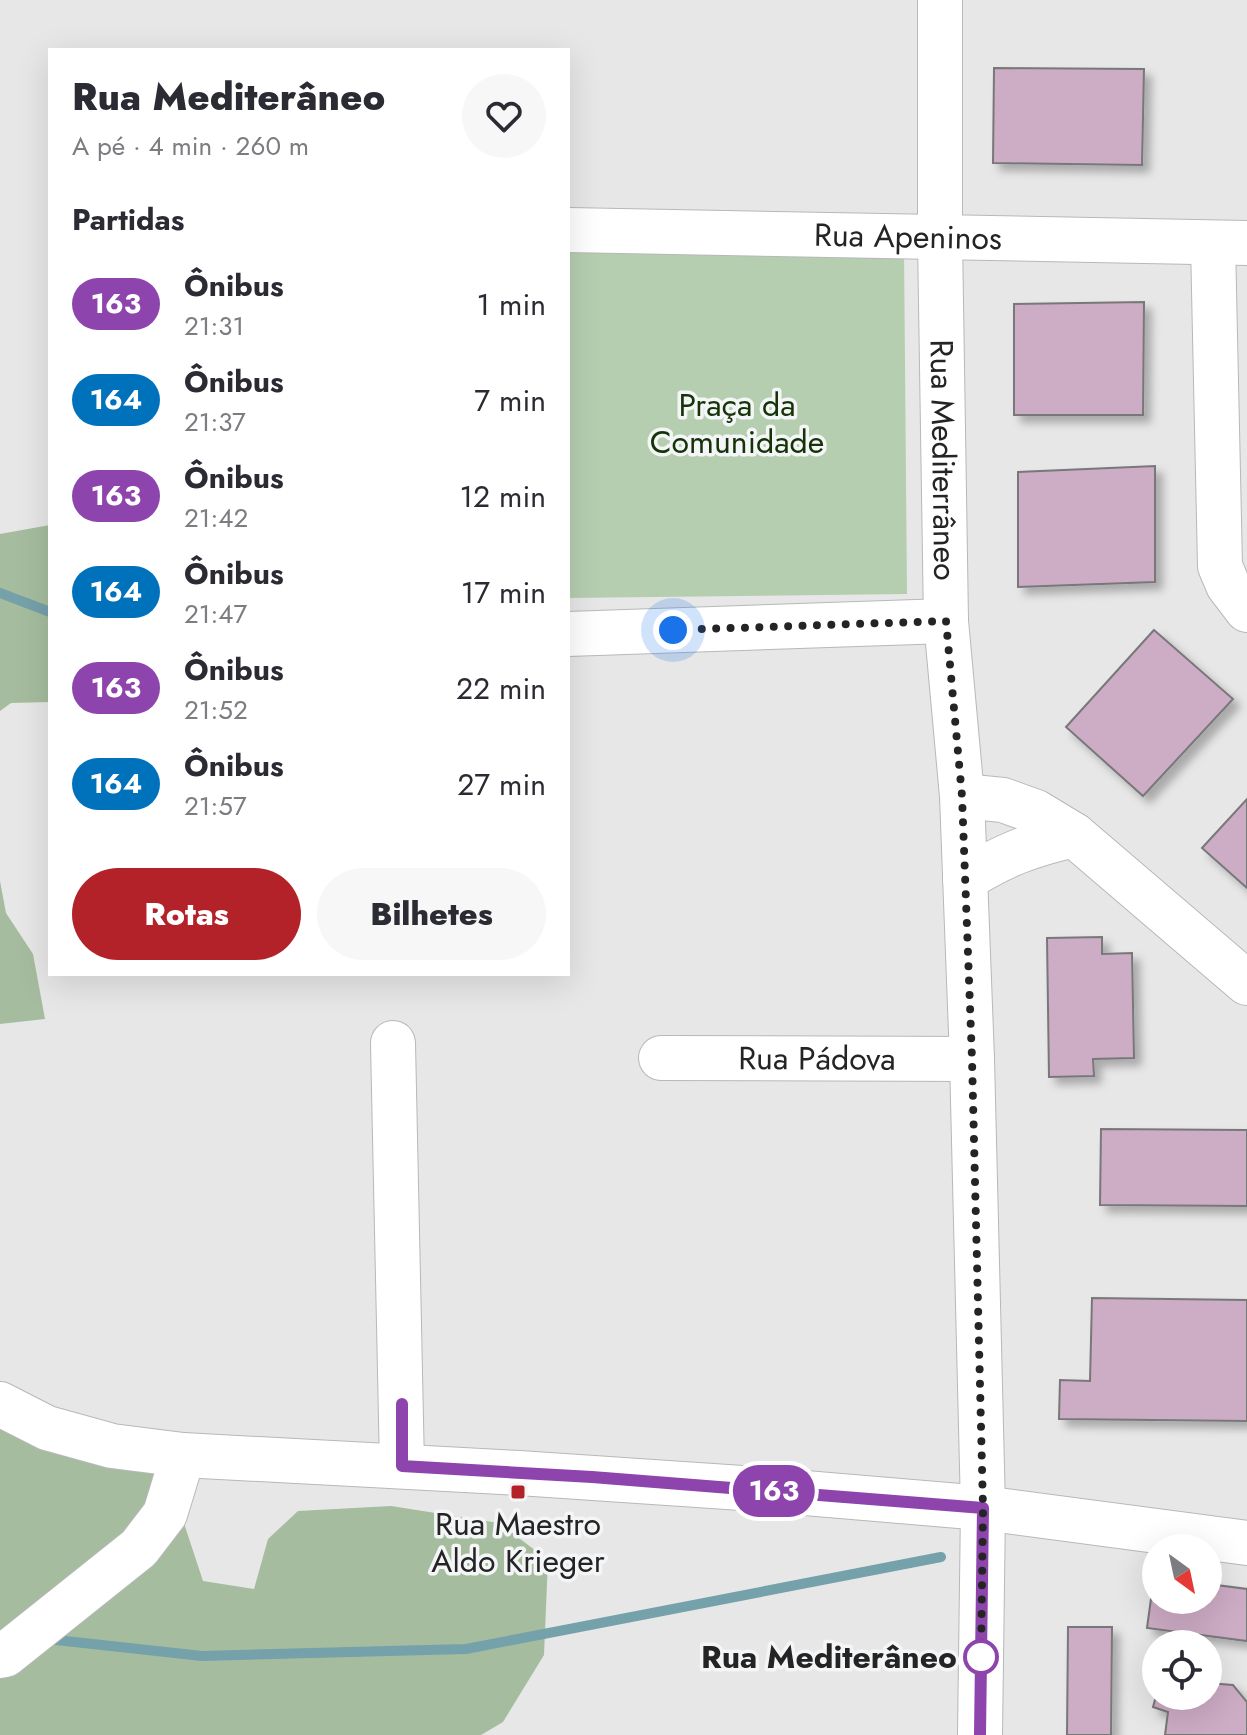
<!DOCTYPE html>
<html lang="pt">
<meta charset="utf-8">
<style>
body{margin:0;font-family:Jost,sans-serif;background:#f7f7f7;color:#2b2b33;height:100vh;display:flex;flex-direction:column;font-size:30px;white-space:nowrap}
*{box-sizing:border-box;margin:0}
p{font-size:26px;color:#7c7c81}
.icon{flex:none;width:44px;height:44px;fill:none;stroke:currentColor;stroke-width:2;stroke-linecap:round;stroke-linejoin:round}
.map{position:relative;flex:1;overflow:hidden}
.details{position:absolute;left:48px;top:48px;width:522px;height:928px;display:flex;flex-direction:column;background:#fff;border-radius:0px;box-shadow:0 8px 32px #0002}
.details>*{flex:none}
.badge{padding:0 16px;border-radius:26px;font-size:28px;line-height:52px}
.needle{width:52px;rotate:147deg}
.fabs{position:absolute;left:1142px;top:1534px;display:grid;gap:16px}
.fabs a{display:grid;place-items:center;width:80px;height:80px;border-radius:50%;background:#fff;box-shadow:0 8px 32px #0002;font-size:40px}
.you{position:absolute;width:40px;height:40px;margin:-20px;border:6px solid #fff;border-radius:50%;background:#1a73e8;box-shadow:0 0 0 12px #1a73e833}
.map>.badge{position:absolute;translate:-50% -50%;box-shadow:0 0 0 4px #fff}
h2{padding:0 24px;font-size:30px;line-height:72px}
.round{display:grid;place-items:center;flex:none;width:84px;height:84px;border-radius:42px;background:#f7f7f7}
.overview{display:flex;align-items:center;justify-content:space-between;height:136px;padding:0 24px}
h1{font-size:38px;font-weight:800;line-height:60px}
.button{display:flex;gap:16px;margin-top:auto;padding:16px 24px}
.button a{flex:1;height:92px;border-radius:48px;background:#b32228;color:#fff;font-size:32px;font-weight:800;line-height:92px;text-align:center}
.button a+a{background:#f7f7f7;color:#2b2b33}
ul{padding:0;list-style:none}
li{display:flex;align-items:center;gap:24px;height:96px;padding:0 24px}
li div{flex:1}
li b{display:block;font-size:30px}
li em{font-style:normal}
li .badge{min-width:88px;font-weight:700;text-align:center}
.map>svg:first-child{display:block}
.green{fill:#b6ceb0}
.forest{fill:#a5bd9e}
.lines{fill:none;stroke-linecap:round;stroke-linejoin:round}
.stream{stroke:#75a1ab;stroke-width:10}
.building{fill:#cdacc5;stroke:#797879;stroke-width:2;filter:url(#shadow)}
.minor-casing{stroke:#b7b8b9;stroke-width:46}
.minor{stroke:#fff;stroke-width:44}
.line-casing{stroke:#fff;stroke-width:18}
.line{stroke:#8e44ad;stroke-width:12}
.walk{stroke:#242425;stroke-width:8;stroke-dasharray:0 14.4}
.poi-dot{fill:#b32228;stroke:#f4f5f6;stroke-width:3}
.stop-dot{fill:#fff;stroke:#8e44ad;stroke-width:4}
.labels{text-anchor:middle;stroke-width:7;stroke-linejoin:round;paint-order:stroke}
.street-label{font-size:32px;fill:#242425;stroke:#f4f5f6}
.park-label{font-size:32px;fill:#143408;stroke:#f4f5f6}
.poi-label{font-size:32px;fill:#242425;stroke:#f4f5f6}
.stop-label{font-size:32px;font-weight:bold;fill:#242425;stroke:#f4f5f6;text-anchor:end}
</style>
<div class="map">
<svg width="1247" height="1735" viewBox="0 0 1247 1735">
<defs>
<filter id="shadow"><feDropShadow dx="7" dy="7" stdDeviation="4" flood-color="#0004"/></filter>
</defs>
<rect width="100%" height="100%" fill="#e7e7e8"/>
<polygon class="green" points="904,248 907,594 568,598 568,253"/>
<g class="forest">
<polygon points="50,525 50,702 11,703 0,711 0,534"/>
<polygon points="0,881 6,913 33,954 45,1019 0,1024"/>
<polygon points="0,1415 153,1457 172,1487 203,1581 254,1589 268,1539 298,1511 391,1506 499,1523 548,1560 544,1655 503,1722 481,1735 0,1735"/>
</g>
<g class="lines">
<g class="stream">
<polyline points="0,593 50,612"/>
<polyline points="47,1639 202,1656 466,1649 941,1557"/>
</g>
</g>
<g class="building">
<polygon points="994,68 1144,69 1142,165 993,163"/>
<polygon points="1144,302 1143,415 1014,415 1014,304"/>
<polygon points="1155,466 1155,582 1018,587 1018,472"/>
<polygon points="1154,630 1233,699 1143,796 1066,727"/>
<polygon points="1247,799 1247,888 1202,848"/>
<polygon points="1102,937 1102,954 1132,953 1134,1058 1093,1059 1094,1076 1049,1077 1047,938"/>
<polygon points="1101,1129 1247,1130 1247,1206 1100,1205"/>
<polygon points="1092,1298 1247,1300 1247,1421 1059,1419 1060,1380 1090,1381"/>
<polygon points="1154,1577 1156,1577 1156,1600 1208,1600 1208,1584 1247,1589 1247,1641 1147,1628"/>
<polygon points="1068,1627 1112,1627 1111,1735 1067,1735"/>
<polygon points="1208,1683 1233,1685 1247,1702 1247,1735 1165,1735 1168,1712 1153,1707 1156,1696 1208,1696"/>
</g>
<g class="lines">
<g class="minor-casing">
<g id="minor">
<path id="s1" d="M940,0V239L946,621L962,796L972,1059L983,1508L980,1735"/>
<path id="s2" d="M568,230L1247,243"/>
<polyline points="1213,243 1220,566 1228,585 1247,610"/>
<polyline points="568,634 946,621"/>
<polyline points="962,796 1003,800 1036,812 1074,835 1247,983"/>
<path d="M965,879C1004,855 1030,845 1074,835"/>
<polyline points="393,1043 402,1466"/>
<path id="s3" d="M661,1058L972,1059"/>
<polyline points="0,1404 47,1428 112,1446 183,1455 519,1473 757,1489 983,1508 1247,1543"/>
<polyline points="0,1656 5,1655 139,1548 165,1514 183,1455"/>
</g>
</g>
<use href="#minor" class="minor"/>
</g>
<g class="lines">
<g class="line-casing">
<polyline id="line" points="402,1404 402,1466 592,1477 983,1508 980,1735"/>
</g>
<use href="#line" class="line"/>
<polyline class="walk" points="673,630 946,621 962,796 972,1059 983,1508 981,1657"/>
</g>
<rect class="poi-dot" x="510" y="1484" width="16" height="16" rx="4"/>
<circle class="stop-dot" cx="981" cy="1657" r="16"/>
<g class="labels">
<g class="street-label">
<text dy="11" stroke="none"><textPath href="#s2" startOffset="340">Rua Apeninos</textPath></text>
<text dy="11" stroke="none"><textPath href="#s1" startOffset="460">Rua Mediterrâneo</textPath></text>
<text dy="11" stroke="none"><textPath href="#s3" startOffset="156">Rua Pádova</textPath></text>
</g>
<g class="park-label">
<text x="737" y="416">Praça da<tspan x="737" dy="37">Comunidade</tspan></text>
</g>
<g class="poi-label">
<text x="518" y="1535">Rua Maestro<tspan x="518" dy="37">Aldo Krieger</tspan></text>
</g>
<g class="stop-label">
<text x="957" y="1668">Rua Mediterâneo</text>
</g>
</g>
</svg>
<div class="fabs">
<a><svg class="needle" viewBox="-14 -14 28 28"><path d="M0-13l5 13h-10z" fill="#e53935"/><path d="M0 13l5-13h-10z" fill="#7c7c81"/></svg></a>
<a><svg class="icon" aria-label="locate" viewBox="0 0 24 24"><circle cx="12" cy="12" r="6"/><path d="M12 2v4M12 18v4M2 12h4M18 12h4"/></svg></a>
</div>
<div class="you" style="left:673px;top:630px"></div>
<b class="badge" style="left:774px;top:1491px;background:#8e44ad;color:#fff">163</b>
<section class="details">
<div class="overview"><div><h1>Rua Mediterâneo</h1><p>A pé · 4 min · 260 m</p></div><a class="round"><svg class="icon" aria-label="heart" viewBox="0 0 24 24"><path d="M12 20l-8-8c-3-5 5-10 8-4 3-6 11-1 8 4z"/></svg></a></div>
<h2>Partidas</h2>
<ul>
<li><span class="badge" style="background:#8e44ad;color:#fff">163</span><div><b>Ônibus</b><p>21:31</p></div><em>1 min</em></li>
<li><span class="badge" style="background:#0072bc;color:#fff">164</span><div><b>Ônibus</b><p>21:37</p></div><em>7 min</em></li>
<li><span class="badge" style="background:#8e44ad;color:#fff">163</span><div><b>Ônibus</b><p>21:42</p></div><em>12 min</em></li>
<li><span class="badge" style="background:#0072bc;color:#fff">164</span><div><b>Ônibus</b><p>21:47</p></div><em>17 min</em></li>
<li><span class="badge" style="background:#8e44ad;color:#fff">163</span><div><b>Ônibus</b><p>21:52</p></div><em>22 min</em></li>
<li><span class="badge" style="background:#0072bc;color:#fff">164</span><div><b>Ônibus</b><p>21:57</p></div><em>27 min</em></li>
</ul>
<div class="button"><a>Rotas</a><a>Bilhetes</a></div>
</section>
</div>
